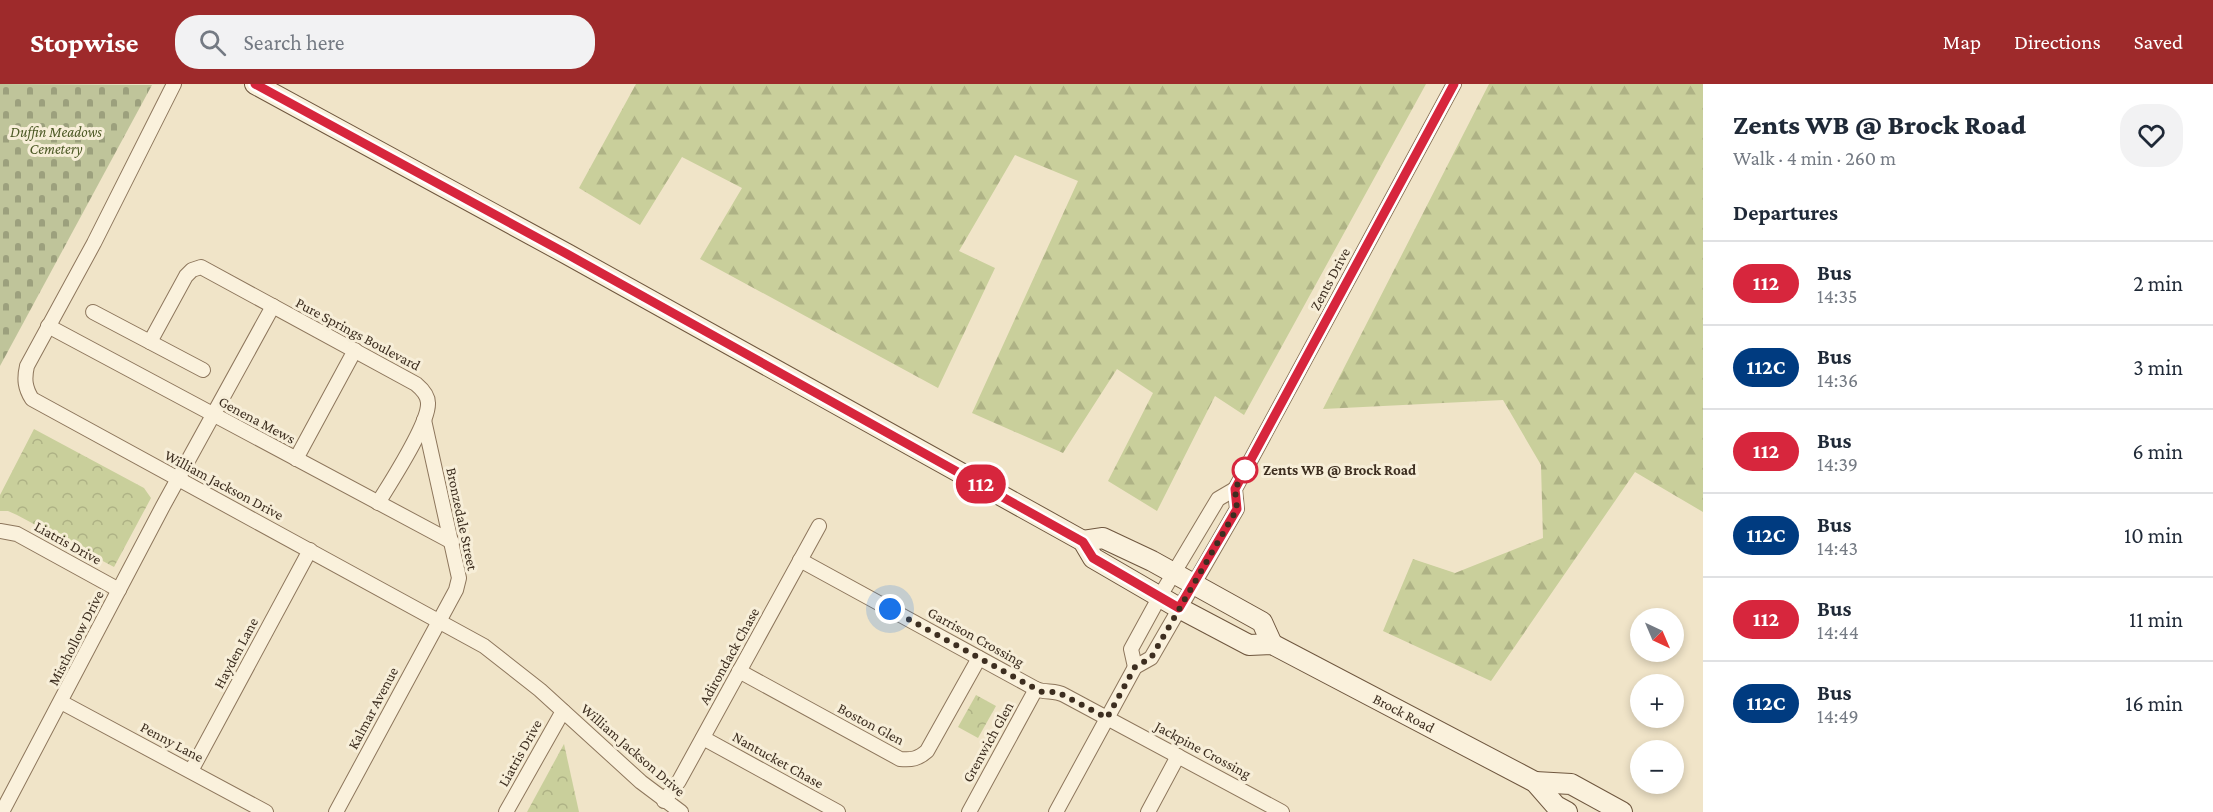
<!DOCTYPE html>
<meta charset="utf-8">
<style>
body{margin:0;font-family:"Crimson Pro",serif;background:#f2f2f3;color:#1f2937;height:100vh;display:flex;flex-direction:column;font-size:22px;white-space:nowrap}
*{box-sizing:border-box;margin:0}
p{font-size:20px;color:#747a83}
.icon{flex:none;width:33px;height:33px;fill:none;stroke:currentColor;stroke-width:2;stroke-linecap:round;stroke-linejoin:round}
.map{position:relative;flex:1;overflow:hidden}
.details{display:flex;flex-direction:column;background:#fff;width:510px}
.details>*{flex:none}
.badge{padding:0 12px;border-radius:20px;font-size:21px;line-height:39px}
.needle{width:39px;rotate:136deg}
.controls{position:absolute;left:1630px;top:524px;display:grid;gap:12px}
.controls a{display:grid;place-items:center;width:54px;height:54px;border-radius:50%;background:#fff;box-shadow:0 3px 9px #0003;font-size:30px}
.you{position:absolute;width:30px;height:30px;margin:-15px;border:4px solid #fff;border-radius:50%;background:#1a73e8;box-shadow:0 0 0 9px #1a73e833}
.map>.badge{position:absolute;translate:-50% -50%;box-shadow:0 0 0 3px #fff}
h2{padding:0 30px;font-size:22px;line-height:54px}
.round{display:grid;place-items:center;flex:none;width:63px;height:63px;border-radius:24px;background:#f2f2f3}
.summary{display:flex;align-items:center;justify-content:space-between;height:102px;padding:0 30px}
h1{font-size:28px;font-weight:800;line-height:45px}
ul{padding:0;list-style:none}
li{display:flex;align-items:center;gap:18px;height:84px;padding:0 30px;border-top:2px solid #e0e1e3}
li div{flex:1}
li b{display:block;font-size:22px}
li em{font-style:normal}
li .badge{min-width:66px;font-weight:700;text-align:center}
header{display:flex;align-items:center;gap:36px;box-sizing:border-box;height:84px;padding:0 30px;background:#9e2a2b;color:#fff}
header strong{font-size:28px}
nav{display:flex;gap:33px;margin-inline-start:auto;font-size:21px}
.search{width:420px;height:54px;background:#f2f2f3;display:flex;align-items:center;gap:15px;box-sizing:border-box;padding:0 21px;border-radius:24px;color:#747a83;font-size:22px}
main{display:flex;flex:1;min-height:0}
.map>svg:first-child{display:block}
.forest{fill:url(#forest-firs)}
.cemetery{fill:url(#cemetery-stones)}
.park{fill:url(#park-crowns)}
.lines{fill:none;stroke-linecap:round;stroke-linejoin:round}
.street-casing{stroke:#8d765c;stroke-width:16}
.secondary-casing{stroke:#6f573f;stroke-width:22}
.street{stroke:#faf1dc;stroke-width:14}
.secondary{stroke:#faf1dc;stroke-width:20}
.line-casing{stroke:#fff;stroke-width:14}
.line{stroke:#d7263d;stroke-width:9}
.walk{stroke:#3d2e20;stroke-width:6;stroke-dasharray:0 10.8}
.stop-dot{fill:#fff;stroke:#d7263d;stroke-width:3}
.labels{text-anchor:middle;stroke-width:6;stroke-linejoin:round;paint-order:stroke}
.park-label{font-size:15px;font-style:italic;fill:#4d5a26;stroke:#f7eed8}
.street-label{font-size:15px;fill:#3d2e20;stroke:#f7eed8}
.stop-label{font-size:15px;font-weight:bold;fill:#3d2e20;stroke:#f7eed8;text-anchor:start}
</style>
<header>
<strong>Stopwise</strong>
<div class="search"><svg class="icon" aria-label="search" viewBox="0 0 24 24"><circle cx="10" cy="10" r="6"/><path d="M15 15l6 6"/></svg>Search here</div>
<nav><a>Map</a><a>Directions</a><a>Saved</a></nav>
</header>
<main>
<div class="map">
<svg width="1703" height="728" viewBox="0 0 1703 728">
<defs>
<pattern id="forest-firs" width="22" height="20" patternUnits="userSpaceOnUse" patternTransform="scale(1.5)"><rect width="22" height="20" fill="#c9cf9b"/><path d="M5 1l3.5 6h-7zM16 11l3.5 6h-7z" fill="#aeb285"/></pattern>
<pattern id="cemetery-stones" width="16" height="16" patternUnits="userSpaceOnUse" patternTransform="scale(1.5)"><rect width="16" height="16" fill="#bfc49a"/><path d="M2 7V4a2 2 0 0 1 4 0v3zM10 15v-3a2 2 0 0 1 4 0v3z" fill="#9ca07d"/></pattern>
<pattern id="park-crowns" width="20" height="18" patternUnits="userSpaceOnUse" patternTransform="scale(1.5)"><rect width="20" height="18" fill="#c9cf9b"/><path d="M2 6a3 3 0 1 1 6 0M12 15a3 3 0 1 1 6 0" fill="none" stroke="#aeb285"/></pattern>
</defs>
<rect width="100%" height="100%" fill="#f0e4c8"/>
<g class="forest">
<polygon points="636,0 1426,0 1244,331 1215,312 1157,427 1108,397 1153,309 1117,285 1063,369 972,329 1078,97 1015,71 959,167 995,184 938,304 700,175 742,104 682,73 640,141 579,104"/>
<polygon points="1489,0 1703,0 1703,428 1635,388 1491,597 1383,547 1413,475 1455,489 1543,454 1541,381 1503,316 1323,325"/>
</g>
<polygon class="cemetery" points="0,0 152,1 0,282"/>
<g class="park">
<polygon points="34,345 144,404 151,414 114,483 17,431 8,427 0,427 0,411"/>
<polygon points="976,611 996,622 978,654 958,643"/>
<polygon points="564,660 579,728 527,728"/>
</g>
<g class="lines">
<g class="street-casing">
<g id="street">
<path d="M174,0L94,159L27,282C24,295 25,304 32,315L484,562L540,606L641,698L681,728"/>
<polyline points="93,228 203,286"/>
<polyline points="48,242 452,458"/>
<path d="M150,258L186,192L192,186L201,183L416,300C422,305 428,311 428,319C429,340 390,399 378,419"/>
<polyline points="296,375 355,266"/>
<polyline points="0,447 17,450 119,506"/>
<path d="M800,476L1036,605C1045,609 1055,606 1064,611L1282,728"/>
<polyline points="1135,583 1131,565 1160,512 1218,415 1235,405"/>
<path d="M739,587L900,675C912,676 918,675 927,667L979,574"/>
<polyline points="61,618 266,728"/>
<polyline points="703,654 838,728"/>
<polyline points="191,687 310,466"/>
<polyline points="664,717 679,697 819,442"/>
<polyline points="2,728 163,422 273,222"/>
<polyline points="336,728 456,506 459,494 424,336"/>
<polyline points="506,728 563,627"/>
<polyline points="969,728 1036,605"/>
<polyline points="1056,728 1135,583 1151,574 1237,425 1235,405 1454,0"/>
<polyline points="1148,728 1178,672"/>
</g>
</g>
<g class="secondary-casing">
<g id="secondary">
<path id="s1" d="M255,0L567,170L1083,457L1093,474L1179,524L1249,561L1272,560L1535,698L1556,722L1567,728"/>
<polyline points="1083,457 1103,454 1152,477 1262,538 1272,560"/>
<polyline points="1535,698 1571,700 1622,728"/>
</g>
</g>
<use href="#street" class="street"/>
<use href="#secondary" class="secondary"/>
</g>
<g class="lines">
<g class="line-casing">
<polyline id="line" points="255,0 567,170 1083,458 1093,474 1179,524 1237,425 1235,405 1454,0"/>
</g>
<use href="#line" class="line"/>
<polyline class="walk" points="890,525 1036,605 1042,608 1057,608 1107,634 1135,583 1151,574 1237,425 1235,405 1245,386"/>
</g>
<circle class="stop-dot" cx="1245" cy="386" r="12"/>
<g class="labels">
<g class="park-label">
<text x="56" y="53">Duffin Meadows<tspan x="56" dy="17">Cemetery</tspan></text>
</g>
<g class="street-label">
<text transform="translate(1330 195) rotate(-62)" y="5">Zents Drive</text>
<text transform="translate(358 250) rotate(28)" y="5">Pure Springs Boulevard</text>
<text transform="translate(257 336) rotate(28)" y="5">Genena Mews</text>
<text transform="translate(224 401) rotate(28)" y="5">William Jackson Drive</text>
<text transform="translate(462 435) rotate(78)" y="5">Bronzedale Street</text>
<text transform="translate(68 459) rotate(29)" y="5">Liatris Drive</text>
<text transform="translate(976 553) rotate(29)" y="5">Garrison Crossing</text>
<text transform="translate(76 554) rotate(-63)" y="5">Misthollow Drive</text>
<text transform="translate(236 569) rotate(-62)" y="5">Hayden Lane</text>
<text transform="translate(729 572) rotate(-61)" y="5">Adirondack Chase</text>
<text transform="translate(373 624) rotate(-62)" y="5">Kalmar Avenue</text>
<text dy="5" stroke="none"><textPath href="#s1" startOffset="1316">Brock Road</textPath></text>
<text transform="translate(871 640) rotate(28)" y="5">Boston Glen</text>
<text transform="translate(172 658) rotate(28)" y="5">Penny Lane</text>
<text transform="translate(988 658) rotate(-61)" y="5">Grenwich Glen</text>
<text transform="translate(633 666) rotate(41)" y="5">William Jackson Drive</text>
<text transform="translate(1203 666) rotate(28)" y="5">Jackpine Crossing</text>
<text transform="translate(520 669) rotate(-61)" y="5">Liatris Drive</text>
<text transform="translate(778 676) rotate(29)" y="5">Nantucket Chase</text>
</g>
<g class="stop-label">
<text x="1263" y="391">Zents WB @ Brock Road</text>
</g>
</g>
</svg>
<div class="controls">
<a><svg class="needle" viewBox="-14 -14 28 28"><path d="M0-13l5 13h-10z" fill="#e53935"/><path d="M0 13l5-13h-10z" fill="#747a83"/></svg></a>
<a>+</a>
<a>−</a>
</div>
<div class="you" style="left:890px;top:525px"></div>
<b class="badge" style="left:981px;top:400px;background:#d7263d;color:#fff">112</b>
</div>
<section class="details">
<div class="summary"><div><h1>Zents WB @ Brock Road</h1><p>Walk · 4 min · 260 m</p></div><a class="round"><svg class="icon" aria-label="heart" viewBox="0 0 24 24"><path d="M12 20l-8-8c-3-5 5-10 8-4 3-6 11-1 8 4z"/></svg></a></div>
<h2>Departures</h2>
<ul>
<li><span class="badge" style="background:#d7263d;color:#fff">112</span><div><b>Bus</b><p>14:35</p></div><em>2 min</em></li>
<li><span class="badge" style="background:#003b80;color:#fff">112C</span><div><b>Bus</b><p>14:36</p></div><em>3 min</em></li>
<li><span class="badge" style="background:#d7263d;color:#fff">112</span><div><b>Bus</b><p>14:39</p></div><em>6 min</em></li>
<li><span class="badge" style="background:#003b80;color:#fff">112C</span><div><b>Bus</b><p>14:43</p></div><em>10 min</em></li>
<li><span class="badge" style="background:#d7263d;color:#fff">112</span><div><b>Bus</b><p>14:44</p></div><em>11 min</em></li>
<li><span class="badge" style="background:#003b80;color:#fff">112C</span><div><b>Bus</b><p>14:49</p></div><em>16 min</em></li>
</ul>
</section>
</main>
